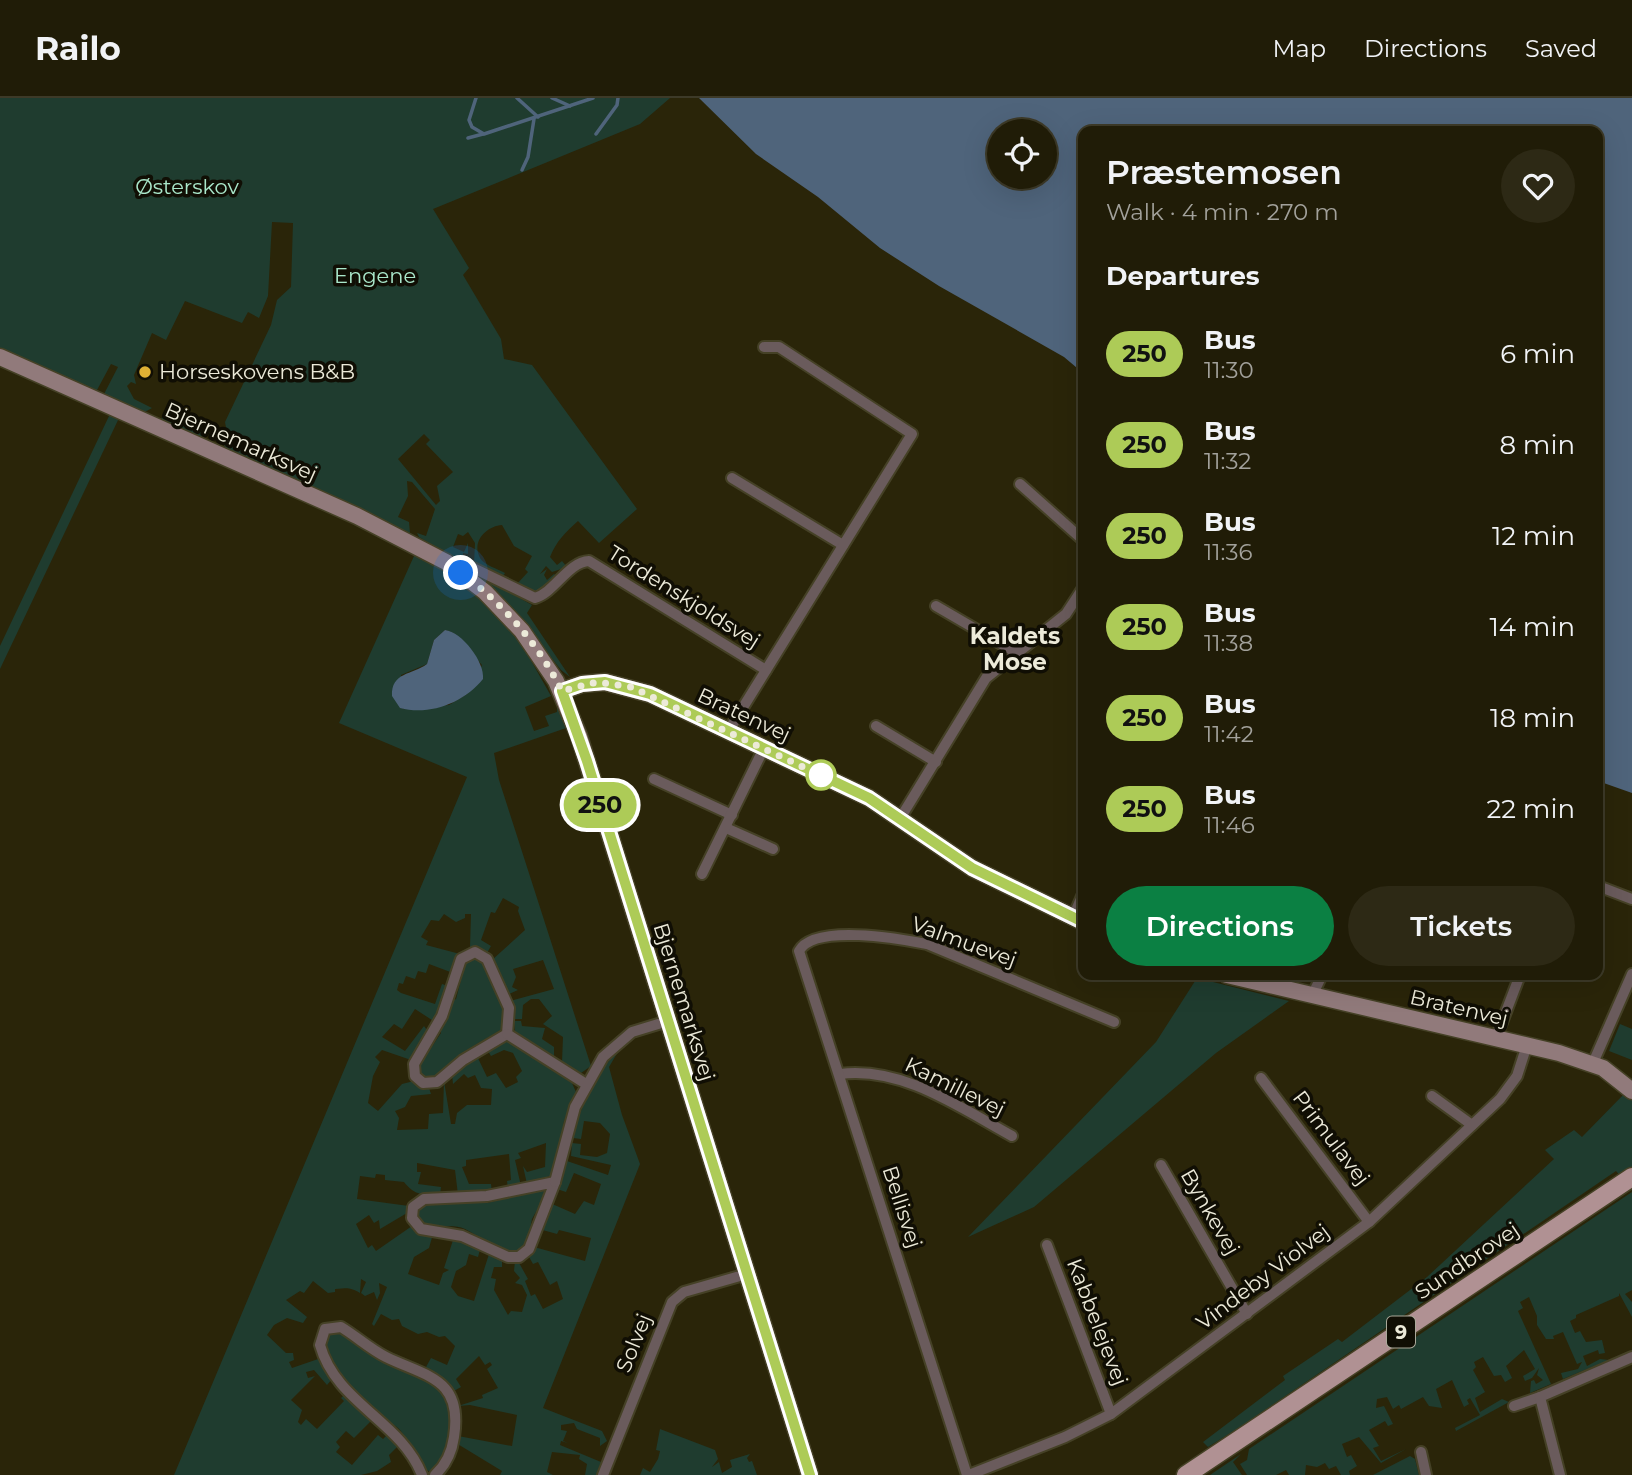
<!DOCTYPE html>
<meta charset="utf-8">
<style>
body{margin:0;font-family:Montserrat,sans-serif;background:#2d2915;color:#f1f3f6;height:100vh;display:flex;flex-direction:column;font-size:26px;white-space:nowrap}
*{box-sizing:border-box;margin:0}
p{font-size:23px;color:#a2a19b}
.icon{flex:none;width:38px;height:38px;fill:none;stroke:currentColor;stroke-width:2;stroke-linecap:round;stroke-linejoin:round}
.map{position:relative;flex:1;overflow:hidden}
.sheet{position:absolute;left:1078px;top:28px;width:525px;height:854px;display:flex;flex-direction:column;background:#201c07;border-radius:14px;box-shadow:0 7px 28px #0002,0 0 0 2px #3d3a28}
.sheet>*{flex:none}
.badge{padding:0 14px;border-radius:23px;font-size:24px;line-height:46px}
.buttons{position:absolute;left:987px;top:21px;display:grid;gap:14px}
.buttons a{display:grid;place-items:center;width:70px;height:70px;border-radius:50%;background:#201c07;box-shadow:0 7px 28px #0002,0 0 0 2px #3d3a28;font-size:35px}
.you{position:absolute;width:35px;height:35px;margin:-18px;border:5px solid #fff;border-radius:50%;background:#1a73e8;box-shadow:0 0 0 10px #1a73e833}
.map>.badge{position:absolute;translate:-50% -50%;box-shadow:0 0 0 4px #fff}
h2{padding:0 28px;font-size:26px;line-height:63px}
.round{display:grid;place-items:center;flex:none;width:74px;height:74px;border-radius:37px;background:#2d2915}
.head{display:flex;align-items:center;justify-content:space-between;height:119px;padding:0 28px}
h1{font-size:33px;font-weight:600;line-height:52px}
.primary-button{display:flex;gap:14px;margin-top:auto;padding:14px 28px}
.primary-button a{flex:1;height:80px;border-radius:42px;background:#0b8043;color:#fff;font-size:28px;font-weight:600;line-height:80px;text-align:center}
.primary-button a+a{background:#2d2915;color:#f1f3f6}
ul{padding:0;list-style:none}
li{display:flex;align-items:center;gap:21px;height:91px;padding:0 28px}
li div{flex:1}
li b{display:block;font-size:26px}
li em{font-style:normal}
li .badge{min-width:77px;font-weight:700;text-align:center}
header{display:flex;align-items:center;gap:42px;box-sizing:border-box;height:98px;padding:0 35px;background:#201c07;border-bottom:2px solid #3d3a28}
header strong{font-size:33px}
nav{display:flex;gap:38px;margin-inline-start:auto;font-size:24px}
.map>svg:first-child{display:block}
.green{fill:#1f3c2f;fill-rule:evenodd}
.water{fill:#4f647b;fill-rule:evenodd}
.lines{fill:none;stroke-linecap:round;stroke-linejoin:round}
.stream{stroke:#4f647b;stroke-width:3.5}
.street-casing{stroke:#454126;stroke-width:14}
.secondary-casing{stroke:#454126;stroke-width:19}
.primary-casing{stroke:#454126;stroke-width:21}
.street{stroke:#6a5b5c;stroke-width:10}
.secondary{stroke:#917a7b;stroke-width:16}
.primary{stroke:#b09193;stroke-width:18}
.line-casing{stroke:#fff;stroke-width:16}
.line{stroke:#adcb57;stroke-width:10}
.walk{stroke:#ecead9;stroke-width:7;stroke-dasharray:0 12.6}
.poi-dot{fill:#dfb034;stroke:#100e04;stroke-width:2.5}
.stop-dot{fill:#fff;stroke:#adcb57;stroke-width:3.5}
.labels{text-anchor:middle;stroke-width:7;stroke-linejoin:round;paint-order:stroke}
.shield{fill:#100e04;stroke:#aaa899;stroke-width:2}
.shield-label{font-size:19px;font-weight:bold;fill:#ecead9}
.park-label{font-size:21px;fill:#aae8cb;stroke:#100e04}
.poi-label{font-size:21px;fill:#ecead9;stroke:#100e04;text-anchor:start}
.street-label{font-size:21px;fill:#ecead9;stroke:#100e04}
.neighbourhood-label{font-size:23px;font-weight:bold;fill:#ecead9;stroke:#100e04}
</style>
<header>
<strong>Railo</strong>
<nav><a>Map</a><a>Directions</a><a>Saved</a></nav>
</header>
<div class="map">
<svg width="1632" height="1377" viewBox="0 0 1632 1377">
<rect width="100%" height="100%" fill="#2a2509"/>
<g class="green">
<path d="M0,0H670L640,26L433,111L469,170L463,177L501,241L504,261L532,267L637,411L599,445L578,423C565,435 557,442 550,459L557,467L562,463L567,469L552,474L546,468L540,476L547,471L544,477L547,482L554,476L558,479C539,494 539,497 516,487L528,474L525,471L532,458L514,448L502,427C487,428 471,443 480,460C484,467 498,471 505,475L503,478L474,465L475,445L468,434L463,438L458,436L453,449L464,454L468,445V456L463,455V458H467L461,464L419,439L417,435L426,438L435,411L412,384L407,383L408,398L398,419L409,424L410,435L226,352L224,346L228,340L225,324L271,227L277,202L291,189L293,125L272,124L268,198L259,220L248,214L242,225L185,203L166,242L152,235L134,277L136,286L131,284L127,288L134,301L152,310L143,315L0,252ZM111,266L118,269L104,296L97,292ZM424,336L430,342L426,346L453,374L437,388L440,403L436,407L398,361Z"/>
<polygon points="165,313 197,331 202,330 205,333 201,341 161,322"/>
<polygon points="110,316 119,320 0,571 0,548"/>
<path d="M409,453C459,477 496,512 530,556L529,559L551,598L525,609L534,633L549,628L545,618L557,614V608L566,630L494,655L499,682L591,968L581,975L562,964L563,939L543,926L552,918L539,901H531L523,907L522,921H514L510,903L554,891L543,862L513,871L516,879L512,889L518,892L507,897L492,862L525,832L518,813L519,809L503,800L495,815L491,814L481,842L491,848L487,855L470,850L471,816H465V820L456,824L444,816L439,823L431,822L421,839L428,843L426,847L460,856L453,875L429,866L426,875L418,873L415,881L406,878L403,886L399,885L397,892L401,895L435,906L442,886L448,888L435,924L415,911L402,931L394,926L382,939L405,953L424,928L429,935L411,962L382,952L375,959L380,964L373,978L368,1005L378,1013L402,986L414,983L429,990L431,996L411,998L405,1009L395,1013L399,1020L397,1032L428,1031L429,1016L443,1015L444,983L451,1026H455L457,1015L467,1007H491L492,991L481,990L475,977L468,980L464,976L453,986L452,976L477,958L487,979L496,975L506,990L518,984L516,979L522,973L513,955L504,952L491,958L488,953L507,943L572,985L576,994L564,1023L558,1059L550,1078L527,1086L523,1068L527,1074L545,1069L546,1045L518,1055L521,1060L515,1062L521,1088L508,1091L507,1083L511,1082L509,1056L466,1062V1068L462,1069L469,1086H491L492,1094L458,1097L455,1072L417,1065V1074H421L418,1086L441,1089L440,1097C424,1097 415,1098 404,1084L385,1082V1077L376,1076L375,1080L360,1078L357,1101L409,1108L407,1115L380,1131L379,1122L374,1125L369,1117L356,1126L368,1150L372,1147L376,1153L412,1128L433,1136L429,1150L414,1159L408,1176L439,1187L443,1175L449,1172L444,1170L454,1139L481,1148L478,1159L469,1156L466,1167L456,1173L451,1189L458,1198L474,1203L490,1153L502,1160V1169H494L491,1180L496,1181L494,1192L508,1217L511,1213L522,1214L527,1197L522,1187L515,1185L520,1180L514,1173L515,1163H518L528,1181L525,1183L531,1198L535,1196L543,1211L563,1201L557,1183L550,1187L538,1164L533,1166L528,1157L534,1149L585,1163L591,1140L559,1132L557,1136L539,1131L550,1105L575,1116L584,1103L594,1107L601,1086L574,1075L566,1094L557,1091L567,1063L608,1077L611,1067L571,1058L572,1045L581,1046L580,1057L597,1059L607,1055L610,1036L600,1025L584,1023L581,1041L573,1040C581,1005 600,964 630,943L619,952L609,969L622,1017L640,1066L543,1310L602,1333L607,1343L600,1348V1340L577,1331L574,1325L561,1327V1332L567,1333L563,1343L568,1345L561,1343L560,1347L601,1364L596,1377H585L587,1366L579,1361L580,1357L552,1354L547,1374L553,1377H500L502,1373L456,1345L458,1338L512,1348L517,1317L470,1307L458,1308L483,1300L482,1297L498,1290L487,1271L492,1267L490,1264L485,1267L479,1258L456,1281L461,1289L452,1294L442,1281L426,1269L431,1260L447,1267L455,1248L445,1238L439,1239L427,1234L418,1236L402,1228L399,1221L392,1222L381,1216L374,1228L372,1226L387,1189L379,1185L380,1195L377,1202L374,1194L365,1198L361,1195L366,1184L361,1181L360,1195C347,1188 347,1191 335,1191V1194L328,1195L313,1183L304,1195L300,1193L286,1202L307,1219L303,1225L287,1220L274,1227L267,1237L286,1255H293L294,1262L289,1264L292,1270L321,1260L332,1281L327,1287L314,1272L306,1274L308,1280L315,1278L291,1302L302,1312L298,1324L301,1327L306,1321L317,1331L344,1303L341,1300L344,1297L372,1322L354,1340L346,1333L336,1344L340,1349L336,1354L352,1367L378,1337L383,1341L388,1336L400,1346L389,1357L391,1364L377,1373L361,1377H174L467,679L339,625L414,458ZM445,532C461,535 472,555 482,567L467,596L449,607L403,611L401,577L427,566L434,542Z"/>
<polygon points="471,473 532,507 527,515 570,579 561,572 510,508"/>
<polygon points="467,859 480,859 488,871 487,875 506,914 504,930 460,956 437,980 422,980 417,971 441,935 440,931 452,903 456,901"/>
<polygon points="1197,880 1289,903 1216,955 1034,1109 968,1139 1156,944"/>
<polygon points="514,923 521,923 522,928 545,930 542,941 554,949 554,959 515,934"/>
<polygon points="1620,926 1632,931 1632,962 1609,953"/>
<polygon points="1625,995 1632,1002 1632,1091 1616,1073 1237,1331 1208,1349 1203,1344 1285,1282 1283,1278 1338,1241 1342,1244 1427,1179 1554,1061 1545,1052 1574,1032 1582,1039"/>
<path d="M542,1091L546,1096L532,1121L527,1148L519,1155C500,1155 481,1139 465,1131C449,1124 433,1134 417,1123L416,1111L422,1105L485,1102L487,1105Z"/>
<polygon points="1632,1094 1632,1192 1625,1196 1632,1204 1632,1219 1619,1195 1619,1198 1576,1217 1576,1220 1570,1223 1575,1235 1580,1233 1586,1244 1602,1242 1605,1255 1599,1256 1598,1252 1583,1258 1587,1268 1600,1261 1609,1262 1563,1281 1561,1275 1578,1271 1582,1264 1577,1266 1563,1234 1553,1238 1554,1241 1546,1241 1537,1227 1537,1218 1529,1199 1520,1204 1523,1210 1518,1213 1551,1286 1530,1295 1531,1283 1534,1282 1536,1286 1543,1282 1537,1277 1539,1270 1532,1280 1525,1283 1523,1278 1535,1271 1524,1252 1506,1268 1512,1280 1505,1284 1501,1277 1494,1278 1483,1259 1474,1264 1476,1269 1473,1272 1485,1294 1475,1300 1480,1314 1502,1301 1509,1304 1456,1333 1455,1330 1480,1317 1470,1300 1467,1302 1469,1306 1464,1309 1452,1282 1436,1291 1442,1310 1429,1308 1423,1299 1401,1311 1399,1307 1393,1311 1387,1299 1377,1301 1376,1310 1384,1308 1393,1326 1388,1328 1385,1323 1369,1332 1379,1348 1373,1350 1381,1363 1406,1351 1381,1365 1359,1339 1342,1346 1347,1359 1351,1357 1357,1368 1349,1373 1350,1377 1341,1377 1336,1368 1329,1371 1325,1365 1317,1369 1306,1367 1305,1377 1289,1377 1286,1372 1276,1377 1247,1377 1240,1366 1247,1362 1249,1351"/>
<path d="M340,1233L398,1271L428,1279L446,1298L451,1314L448,1333L451,1336L443,1361L431,1374C418,1370 408,1342 400,1332C395,1326 388,1325 382,1321C362,1305 318,1264 326,1236Z"/>
<polygon points="660,1331 715,1352 718,1361 712,1369 719,1364 722,1375 732,1369 730,1362 750,1356 747,1360 749,1364 752,1363 757,1377 640,1377 643,1370 650,1374 658,1361 660,1353 656,1352"/>
<polygon points="1241,1356 1233,1364 1242,1377 1210,1377"/>
<polygon points="1410,1358 1415,1361 1419,1377 1373,1377"/>
</g>
<g class="water">
<path d="M699,0H1632V695L1598,683V33H1083V275L1064,259L939,188L880,150L818,99L756,56ZM999,33H1045V79H999Z"/>
<path d="M445,532C462,534 485,564 483,581C464,605 429,618 400,610L392,598C391,574 412,577 427,566L434,542Z"/>
</g>
<g class="lines">
<g class="stream">
<polyline points="476,0 469,22 472,29 484,36 593,0"/>
<polyline points="517,0 538,19"/>
<polyline points="552,0 570,8"/>
<polyline points="596,36 617,7 618,0"/>
<polyline points="468,40 483,36"/>
<polyline points="522,72 528,59 534,21"/>
</g>
<g class="street-casing">
<g id="street">
<polyline points="732,380 843,447"/>
<polyline points="1020,386 1083,442"/>
<path d="M461,475L466,468L471,469L535,500C555,494 568,464 589,463L766,572"/>
<polyline points="936,508 1015,554"/>
<polyline points="876,628 936,664"/>
<polyline points="729,632 912,336 779,249 764,249"/>
<polyline points="654,681 732,717"/>
<polyline points="901,719 986,580 1066,516 1083,490"/>
<polyline points="726,730 773,751"/>
<polyline points="702,776 764,650"/>
<polyline points="1598,788 1632,801"/>
<polyline points="1073,819 1083,796"/>
<polygon points="475,854 487,861 509,910 507,936 463,962 437,984 423,985 415,978 414,966 442,918 461,861"/>
<polyline points="1312,898 1322,877"/>
<polyline points="507,936 586,986"/>
<polyline points="1496,940 1520,877"/>
<polyline points="1593,965 1632,876"/>
<path d="M840,976C902,968 959,1009 1012,1038"/>
<polyline points="1261,980 1369,1124"/>
<polyline points="1432,998 1472,1027"/>
<polyline points="1161,1067 1247,1216"/>
<polygon points="555,1084 529,1151 519,1159 508,1159 462,1138 421,1131 412,1120 413,1109 424,1101 487,1098"/>
<polyline points="555,1084 575,1009 603,959 632,934 668,923"/>
<polyline points="1047,1147 1111,1316"/>
<polyline points="1514,1308 1540,1299"/>
<polyline points="1421,1354 1426,1377"/>
<path d="M422,1377C401,1323 336,1305 320,1247L325,1231L341,1229C356,1238 370,1251 386,1259C427,1279 463,1280 454,1339C452,1353 446,1367 435,1377"/>
<polyline points="603,1377 672,1204 684,1194 747,1176"/>
<path d="M967,1377L799,853C814,825 901,841 927,846L1114,924"/>
<polyline points="969,1377 1065,1339 1111,1316 1369,1124 1500,1001 1517,978 1527,947"/>
<polyline points="1560,1377 1540,1299 1632,1259"/>
</g>
</g>
<g class="secondary-casing">
<g id="secondary">
<polyline points="0,259 357,418 446,464 485,494 522,533 556,583 579,638 810,1377"/>
<polyline points="562,593 582,586 605,584 650,596 869,700 972,770 1083,824"/>
<polyline points="1227,877 1559,955 1603,970 1632,993"/>
</g>
</g>
<g class="primary-casing">
<polyline id="primary" points="1186,1377 1632,1079"/>
</g>
<use href="#street" class="street"/>
<use href="#secondary" class="secondary"/>
<use href="#primary" class="primary"/>
</g>
<g class="lines">
<g class="line-casing">
<polyline id="line" points="810,1377 587,663 562,593 582,586 605,584 650,596 869,700 972,770 1083,824"/>
</g>
<use href="#line" class="line"/>
<path class="walk" d="M461,475C503,505 539,547 562,593L597,584L631,589L827,680L821,677"/>
</g>
<circle class="poi-dot" cx="145" cy="274" r="7"/>
<circle class="stop-dot" cx="821" cy="677" r="14"/>
<g class="labels">
<rect class="shield" x="1387" y="1218.5" width="28" height="31" rx="5"/>
<g class="shield-label">
<text x="1401" y="1241">9</text>
</g>
<g class="park-label">
<text x="187" y="96">Østerskov</text>
<text x="375" y="185">Engene</text>
</g>
<g class="poi-label">
<text x="159" y="281">Horseskovens B&amp;B</text>
</g>
<g class="street-label">
<text transform="translate(241 344) rotate(24)" y="7">Bjernemarksvej</text>
<text transform="translate(684 499) rotate(32)" y="7">Tordenskjoldsvej</text>
<text transform="translate(744 617) rotate(25)" y="7">Bratenvej</text>
<text transform="translate(964 844) rotate(20)" y="7">Valmuevej</text>
<text transform="translate(684 904) rotate(73)" y="7">Bjernemarksvej</text>
<text transform="translate(1459 910) rotate(13)" y="7">Bratenvej</text>
<text transform="translate(955 989) rotate(26)" y="7">Kamillevej</text>
<text transform="translate(1331 1040) rotate(53)" y="7">Primulavej</text>
<text transform="translate(902 1109) rotate(72)" y="7">Bellisvej</text>
<text transform="translate(1210 1114) rotate(60)" y="7">Bynkevej</text>
<text transform="translate(1467 1163) rotate(-34)" y="7">Sundbrovej</text>
<text transform="translate(1263 1179) rotate(-37)" y="7">Vindeby Violvej</text>
<text transform="translate(1097 1224) rotate(69)" y="7">Kabbelejevej</text>
<text transform="translate(634 1245) rotate(-68)" y="7">Solvej</text>
</g>
<g class="neighbourhood-label">
<text x="1015" y="546">Kaldets<tspan x="1015" dy="26">Mose</tspan></text>
</g>
</g>
</svg>
<div class="buttons">
<a><svg class="icon" aria-label="locate" viewBox="0 0 24 24"><circle cx="12" cy="12" r="6"/><path d="M12 2v4M12 18v4M2 12h4M18 12h4"/></svg></a>
</div>
<div class="you" style="left:461px;top:475px"></div>
<b class="badge" style="left:600px;top:707px;background:#adcb57;color:#111">250</b>
<section class="sheet">
<div class="head"><div><h1>Præstemosen</h1><p>Walk · 4 min · 270 m</p></div><a class="round"><svg class="icon" aria-label="heart" viewBox="0 0 24 24"><path d="M12 20l-8-8c-3-5 5-10 8-4 3-6 11-1 8 4z"/></svg></a></div>
<h2>Departures</h2>
<ul>
<li><span class="badge" style="background:#adcb57;color:#111">250</span><div><b>Bus</b><p>11:30</p></div><em>6 min</em></li>
<li><span class="badge" style="background:#adcb57;color:#111">250</span><div><b>Bus</b><p>11:32</p></div><em>8 min</em></li>
<li><span class="badge" style="background:#adcb57;color:#111">250</span><div><b>Bus</b><p>11:36</p></div><em>12 min</em></li>
<li><span class="badge" style="background:#adcb57;color:#111">250</span><div><b>Bus</b><p>11:38</p></div><em>14 min</em></li>
<li><span class="badge" style="background:#adcb57;color:#111">250</span><div><b>Bus</b><p>11:42</p></div><em>18 min</em></li>
<li><span class="badge" style="background:#adcb57;color:#111">250</span><div><b>Bus</b><p>11:46</p></div><em>22 min</em></li>
</ul>
<div class="primary-button"><a>Directions</a><a>Tickets</a></div>
</section>
</div>
